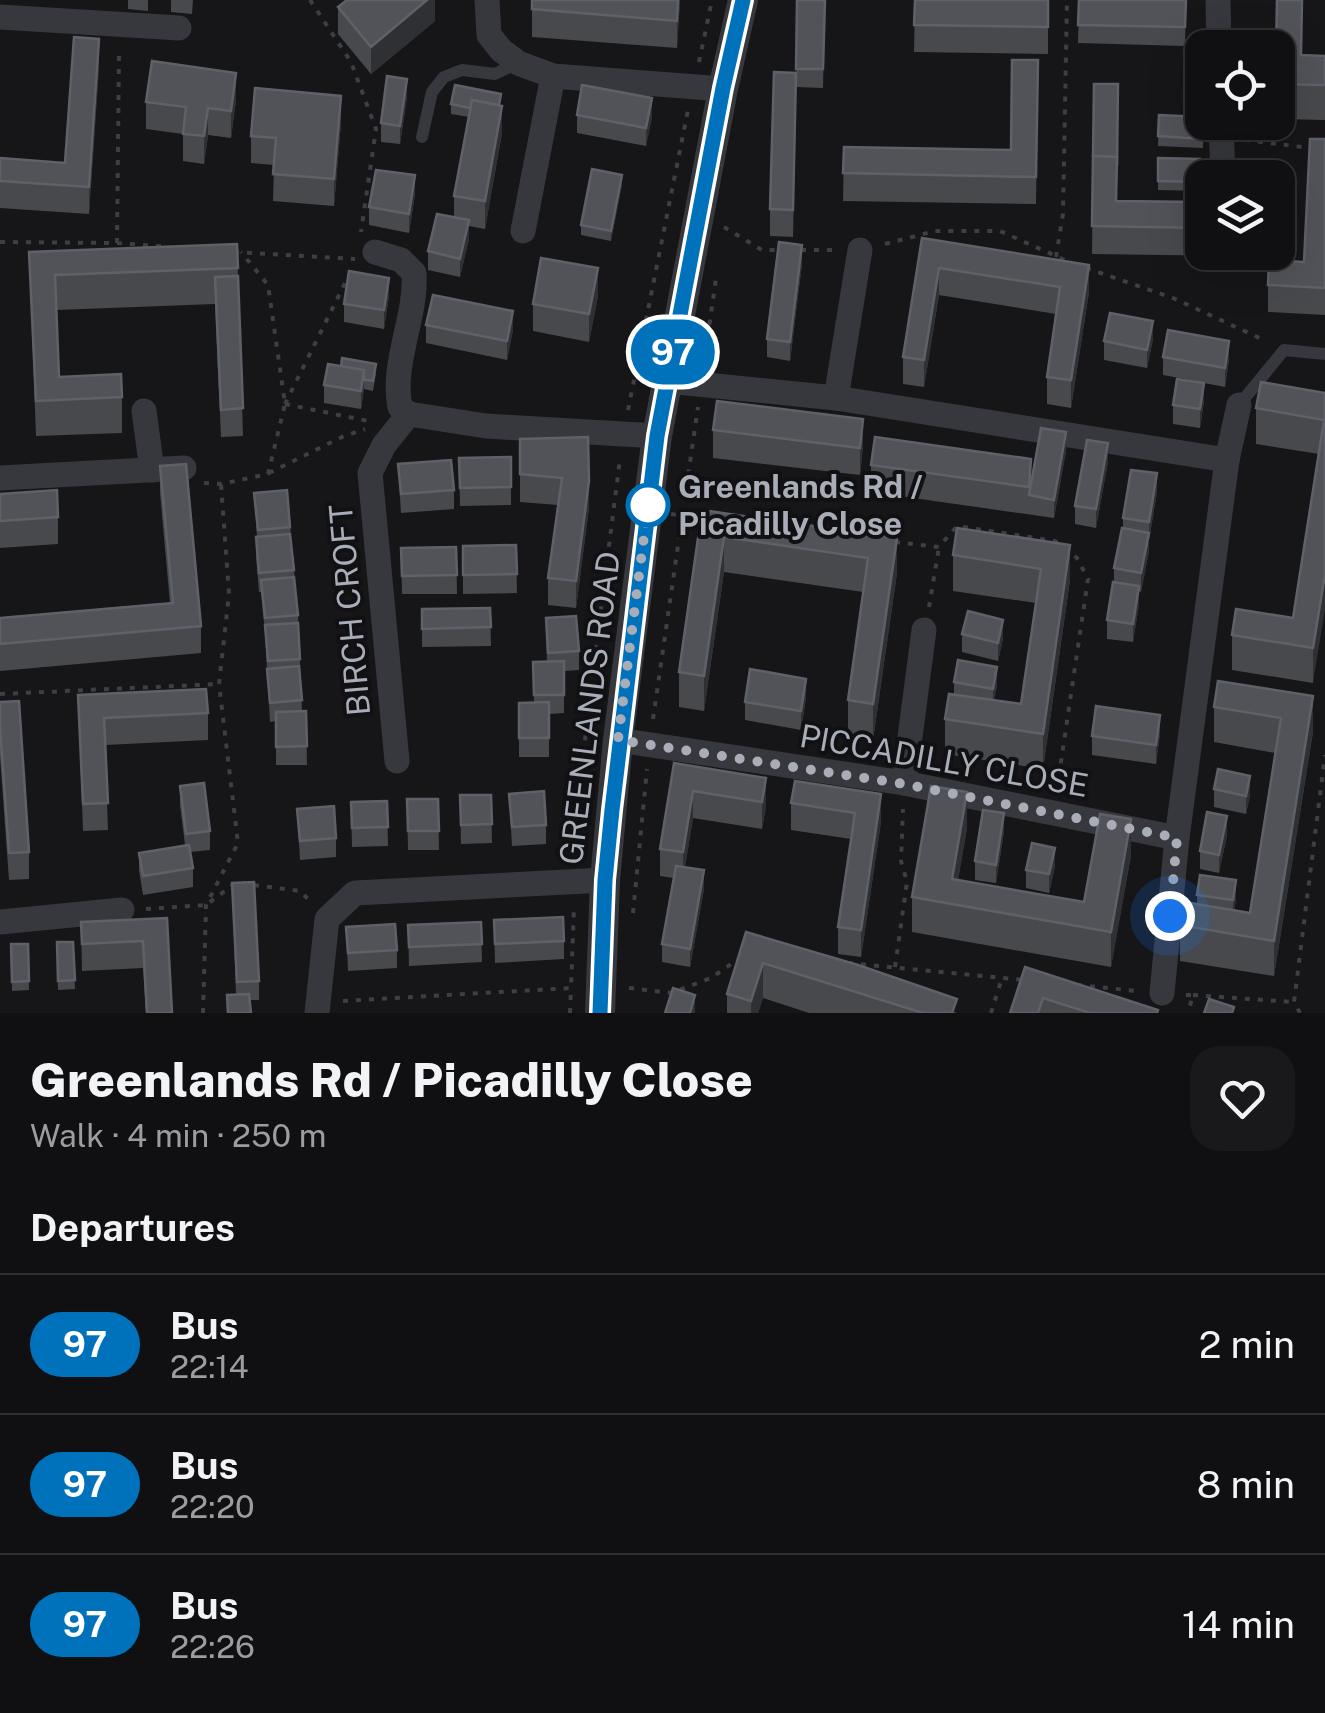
<!DOCTYPE html>
<meta charset="utf-8">
<style>
body{margin:0;font-family:"Public Sans",sans-serif;background:#19191b;color:#f1f3f6;height:100vh;display:flex;flex-direction:column;font-size:38px;white-space:nowrap}
*{box-sizing:border-box;margin:0}
p{font-size:32px;color:#9c9d9f}
.icon{flex:none;width:55px;height:55px;fill:none;stroke:currentColor;stroke-width:2;stroke-linecap:round;stroke-linejoin:round}
.map{position:relative;height:1013px;overflow:hidden}
.panel{display:flex;flex-direction:column;background:#101012;flex:1}
.panel>*{flex:none}
.badge{padding:0 20px;border-radius:32px;font-size:35px;line-height:65px}
.fabs{position:absolute;left:1185px;top:30px;display:grid;gap:20px}
.fabs a{display:grid;place-items:center;width:110px;height:110px;border-radius:20px;background:#101012;box-shadow:0 10px 40px #0002,0 0 0 2px #303032;font-size:50px}
.you{position:absolute;width:50px;height:50px;margin:-25px;border:8px solid #fff;border-radius:50%;background:#1a73e8;box-shadow:0 0 0 15px #1a73e833}
.map>.badge{position:absolute;translate:-50% -50%;box-shadow:0 0 0 5px #fff}
h2{padding:0 30px;font-size:38px;line-height:90px}
.round{display:grid;place-items:center;flex:none;width:105px;height:105px;border-radius:30px;background:#19191b}
.head{display:flex;align-items:center;justify-content:space-between;height:170px;padding:0 30px}
h1{font-size:48px;font-weight:800;line-height:75px}
ul{padding:0;list-style:none}
li{display:flex;align-items:center;gap:30px;height:140px;padding:0 30px;border-top:2px solid #303032}
li div{flex:1}
li b{display:block;font-size:38px}
li em{font-style:normal}
li .badge{min-width:110px;font-weight:700;text-align:center}
.map>svg:first-child{display:block}
.lines{fill:none;stroke-linecap:round;stroke-linejoin:round}
.path{stroke:#3d3f44;stroke-width:4;stroke-dasharray:5 8;stroke-linecap:butt}
.service{stroke:#37383d;stroke-width:12}
.minor{stroke:#37383d;stroke-width:25}
.tertiary{stroke:#37383d;stroke-width:30}
.wall{fill:#47494d}
.shaded-wall{fill:#2f3033}
.building{fill:#525359;stroke:#5f6168;stroke-width:2.5}
.line-casing{stroke:#fff;stroke-width:22}
.line{stroke:#0072bc;stroke-width:15}
.walk{stroke:#a8adb8;stroke-width:10;stroke-dasharray:0 18}
.stop-dot{fill:#fff;stroke:#0072bc;stroke-width:5}
.labels{text-anchor:middle;stroke-width:8;stroke-linejoin:round;paint-order:stroke}
.stop-label{font-size:32px;font-weight:bold;fill:#a8adb8;stroke:#111113;text-anchor:start}
.street-label{font-size:32px;fill:#a8adb8;stroke:#111113}
</style>
<div class="map">
<svg width="1325" height="1013" viewBox="0 0 1325 1013">
<rect width="100%" height="100%" fill="#161618"/>
<g class="lines">
<g class="path">
<polyline points="310,0 351,62 376,129 361,232"/>
<polyline points="699,62 712,0"/>
<polyline points="1245,140 1310,148"/>
<polyline points="724,227 762,250 781,250"/>
<polyline points="0,242 117,243 170,247"/>
<polyline points="117,243 119,50"/>
<polyline points="885,244 935,231 1000,231 1067,261"/>
<polyline points="801,250 836,250"/>
<polyline points="234,252 355,259"/>
<polyline points="1056,257 1063,214 1067,0"/>
<polyline points="1086,268 1173,298 1266,341"/>
<polyline points="704,363 716,278"/>
<polyline points="285,404 354,265"/>
<polyline points="285,404 373,422"/>
<polyline points="628,410 688,110"/>
<polyline points="269,473 342,437 365,429"/>
<polyline points="204,483 221,484 268,474 285,404 268,285 241,252"/>
<polyline points="671,514 702,518"/>
<polyline points="895,542 939,547 957,526 1055,541 1058,543"/>
<polyline points="929,607 939,547"/>
<polyline points="0,694 219,684"/>
<polyline points="653,719 698,407"/>
<polyline points="1057,789 1088,579 1077,558 1069,552"/>
<polyline points="577,857 586,727 620,459"/>
<polyline points="254,885 300,891 310,901"/>
<polyline points="146,909 206,905 237,882 244,883"/>
<polyline points="633,913 647,769"/>
<polyline points="848,963 1023,980"/>
<polyline points="895,967 907,882 901,861 903,809"/>
<polyline points="1077,985 1137,991"/>
<polyline points="629,988 671,993 711,978 740,958"/>
<polyline points="1186,995 1193,995 1188,1013"/>
<polyline points="1193,995 1293,1002"/>
<polyline points="343,1001 571,988 574,906"/>
<polyline points="203,1013 206,905 238,843 219,684 229,594 221,484"/>
<polyline points="570,1013 571,988"/>
<polyline points="991,1013 1002,978"/>
<polyline points="1300,1013 1294,1002 1325,755"/>
</g>
<g class="service">
<polyline points="422,137 432,92 444,77 462,70 495,74 517,63"/>
<polyline points="1239,405 1284,350 1325,354"/>
</g>
<g class="minor">
<polyline points="487,0 489,35 501,50 518,63 553,76 723,89"/>
<polyline points="1218,0 1219,48"/>
<polyline points="0,17 179,28"/>
<polyline points="1221,122 1223,178"/>
<polyline points="523,231 553,76"/>
<path d="M375,252L401,260L414,273C417,317 391,363 400,407L409,414"/>
<polyline points="667,381 836,398 1227,460"/>
<polyline points="836,398 860,250"/>
<polyline points="144,411 152,470"/>
<polyline points="0,478 184,468"/>
<polyline points="618,740 904,783 1177,838 1227,460 1239,405"/>
<polyline points="397,761 370,473 384,445 409,414 486,426 657,436"/>
<polyline points="904,783 924,630"/>
<polyline points="0,922 122,910"/>
<polyline points="1162,993 1177,838"/>
<polyline points="317,1013 327,919 355,893 605,880"/>
</g>
<polyline class="tertiary" points="600,1013 605,880 618,740 657,436 723,89 743,0"/>
</g>
<g class="wall">
<polygon points="128,0 148,0 148,11 128,9"/>
<polygon points="171,0 193,0 192,14 171,12"/>
<polygon points="435,0 435,21 371,74 338,34 338,7"/>
<polygon points="680,0 677,48 532,37 532,9"/>
<polygon points="797,0 825,0 823,88 796,87"/>
<polygon points="915,0 1048,0 1048,54 914,52"/>
<polygon points="1079,0 1186,0 1185,46 1078,43"/>
<polygon points="1278,48 1302,55 1325,56 1325,120 1278,119"/>
<polygon points="1038,60 1036,204 843,201 844,147 1011,150"/>
<polygon points="99,67 89,214 0,208 0,158 65,163"/>
<polygon points="1094,84 1117,201 1202,202 1202,252 1234,252 1234,256 1092,254"/>
<polygon points="407,97 400,144 381,142 381,123"/>
<polygon points="236,100 231,138 208,135 204,164 183,161 183,134 146,129 146,102"/>
<polygon points="796,101 793,237 770,236 770,209"/>
<polygon points="451,104 501,106 502,133 485,229 469,226 469,239 460,277 428,270 428,251 454,218 454,196 469,117 451,114"/>
<polygon points="577,115 652,117 646,146 577,133"/>
<polygon points="1159,115 1204,122 1203,148 1158,146"/>
<polygon points="341,123 334,206 273,201 274,165 251,163 251,136"/>
<polygon points="1325,139 1325,315 1268,312 1268,285 1304,262"/>
<polygon points="1158,158 1200,159 1199,191 1158,190"/>
<polygon points="622,184 611,241 581,235 581,225"/>
<polygon points="415,194 409,233 369,225 369,207"/>
<polygon points="922,238 1089,292 1071,408 1047,404 1047,377 1056,314 939,295 924,387 903,384 903,357"/>
<polygon points="237,244 243,436 221,437 215,304 56,310 59,377 122,397 122,433 36,436 29,252"/>
<polygon points="802,264 790,361 767,357 767,339"/>
<polygon points="389,296 384,329 344,322 344,304"/>
<polygon points="598,296 589,342 533,331 533,304"/>
<polygon points="426,325 513,330 507,360 426,343"/>
<polygon points="1153,339 1147,368 1104,360 1104,341"/>
<polygon points="1163,357 1229,360 1225,387 1204,383 1204,401 1200,428 1173,424 1173,405 1202,382 1163,375"/>
<polygon points="376,373 373,391 364,389 361,409 324,403 324,385"/>
<polygon points="1325,393 1313,683 1232,670 1232,635 1293,618 1319,454 1256,444 1256,408"/>
<polygon points="713,430 863,446 860,475 713,458"/>
<polygon points="588,437 589,508 576,608 548,605 548,578 558,505 520,502 520,439"/>
<polygon points="1066,451 1054,518 871,492 871,465 1031,481"/>
<polygon points="511,457 511,505 460,506 459,458"/>
<polygon points="1108,462 1096,528 1075,524 1075,506"/>
<polygon points="398,464 454,490 454,509 401,513"/>
<polygon points="160,466 201,626 201,653 0,671 0,618 170,603 160,493"/>
<polygon points="287,490 298,615 302,711 306,711 307,765 276,765 276,721 270,722 265,633 261,592 259,592 256,556 257,537 254,493"/>
<polygon points="1157,492 1149,540 1149,551 1141,592 1139,591 1139,604 1133,642 1107,639 1107,620 1114,582 1114,568 1123,528 1123,518"/>
<polygon points="0,494 58,517 58,544 0,548"/>
<polygon points="702,510 897,538 897,573 873,740 848,736 848,700 863,592 724,572 704,711 679,707 679,672"/>
<polygon points="957,528 1070,580 1043,769 945,754 945,719 954,694 954,682 997,685 994,700 1021,704 1036,603 953,591 953,555"/>
<polygon points="516,545 517,593 463,594 463,546"/>
<polygon points="456,547 457,594 402,594 401,548"/>
<polygon points="490,608 491,646 422,647 422,609"/>
<polygon points="546,618 579,651 579,670 564,671 564,713 549,714 549,757 519,757 519,703 534,703 533,662 547,662"/>
<polygon points="962,634 1003,639 998,661 962,652"/>
<polygon points="1218,681 1313,732 1274,976 1180,961 1180,925 1197,905 1197,895 1236,899 1234,911 1250,913 1275,753 1214,742 1214,707"/>
<polygon points="78,695 208,713 208,740 105,745 108,830 83,831"/>
<polygon points="806,698 801,730 745,720 745,702"/>
<polygon points="0,702 29,852 29,879 9,880 0,756"/>
<polygon points="1160,733 1156,764 1092,755 1092,736"/>
<polygon points="674,763 766,778 766,806 762,829 693,818 685,867 704,889 690,967 662,962 662,944 674,878 660,876 660,849"/>
<polygon points="180,786 210,831 210,850 190,852 193,868 193,887 143,895 139,871 139,853 185,845 180,805"/>
<polygon points="1214,789 1250,795 1246,814 1214,807"/>
<polygon points="509,794 546,825 546,844 512,846"/>
<polygon points="881,794 881,822 861,957 838,954 838,927 851,839 791,830 791,803"/>
<polygon points="460,795 491,795 492,843 461,844"/>
<polygon points="407,799 438,799 439,850 408,850"/>
<polygon points="387,801 388,846 352,847 351,802"/>
<polygon points="297,809 336,838 336,857 300,860"/>
<polygon points="967,828 958,880 1084,902 1131,855 1111,967 912,932 912,897"/>
<polygon points="1004,832 996,883 975,880 975,861"/>
<polygon points="1227,835 1219,873 1200,869 1200,851"/>
<polygon points="1055,866 1049,893 1026,888 1026,870"/>
<polygon points="232,883 259,981 259,1000 250,1000 251,1013 227,1013 227,995 236,995"/>
<polygon points="167,918 172,1013 146,1013 143,968 82,971 81,922"/>
<polygon points="494,920 564,941 564,959 495,963"/>
<polygon points="481,922 482,962 409,966 408,925"/>
<polygon points="346,927 397,950 397,968 348,971"/>
<polygon points="746,932 957,1013 809,1013 763,998 758,1013 727,1013 727,994"/>
<polygon points="57,942 73,942 75,989 58,990"/>
<polygon points="11,944 28,944 29,990 12,991"/>
<polygon points="1025,967 1158,1013 1010,1013"/>
</g>
<g class="shaded-wall">
<polygon points="427,0 435,0 435,21 371,74 371,47"/>
<polygon points="678,0 680,0 677,48 677,21"/>
<polygon points="99,39 99,67 89,214 89,187"/>
<polygon points="236,73 236,100 231,138 231,111"/>
<polygon points="407,79 407,97 400,144 400,126"/>
<polygon points="341,96 341,123 334,206 334,179"/>
<polygon points="652,98 652,117 646,146 646,128"/>
<polygon points="502,106 502,133 485,229 485,201"/>
<polygon points="208,108 208,135 204,164 204,136"/>
<polygon points="415,175 415,194 409,233 409,214"/>
<polygon points="622,175 622,184 611,241 611,231"/>
<polygon points="469,220 469,239 460,277 460,259"/>
<polygon points="802,245 802,264 790,361 790,342"/>
<polygon points="1089,265 1089,292 1071,408 1071,380"/>
<polygon points="598,268 598,296 589,342 589,314"/>
<polygon points="939,268 939,295 924,387 924,360"/>
<polygon points="389,278 389,296 384,329 384,310"/>
<polygon points="513,311 513,330 507,360 507,341"/>
<polygon points="1153,321 1153,339 1147,368 1147,350"/>
<polygon points="1229,341 1229,360 1225,387 1225,368"/>
<polygon points="364,370 364,389 361,409 361,391"/>
<polygon points="1204,383 1204,401 1200,428 1200,409"/>
<polygon points="863,419 863,446 860,475 860,448"/>
<polygon points="1066,432 1066,451 1054,518 1054,500"/>
<polygon points="1108,443 1108,462 1096,528 1096,509"/>
<polygon points="1157,473 1157,492 1149,540 1149,522"/>
<polygon points="589,481 589,508 576,608 576,581"/>
<polygon points="1149,533 1149,551 1141,592 1141,573"/>
<polygon points="724,537 724,572 704,711 704,676"/>
<polygon points="897,538 897,573 873,740 873,704"/>
<polygon points="1070,545 1070,580 1043,769 1043,734"/>
<polygon points="1325,574 1325,609 1313,683 1313,648"/>
<polygon points="1139,586 1139,604 1133,642 1133,624"/>
<polygon points="1003,620 1003,639 998,661 998,643"/>
<polygon points="997,667 997,685 993,708 993,689"/>
<polygon points="806,679 806,698 801,730 801,711"/>
<polygon points="1313,696 1313,732 1274,976 1274,941"/>
<polygon points="1160,715 1160,733 1156,764 1156,745"/>
<polygon points="1250,776 1250,795 1246,814 1246,796"/>
<polygon points="766,778 766,806 762,829 762,802"/>
<polygon points="693,791 693,818 683,880 683,852"/>
<polygon points="967,792 967,828 954,904 952,879"/>
<polygon points="881,794 881,822 861,957 861,930"/>
<polygon points="1004,813 1004,832 996,883 996,865"/>
<polygon points="1227,816 1227,835 1219,873 1219,855"/>
<polygon points="1131,819 1131,855 1111,967 1111,932"/>
<polygon points="1055,848 1055,866 1049,893 1049,874"/>
<polygon points="704,870 704,889 690,967 690,949"/>
<polygon points="1236,880 1236,899 1233,919 1233,900"/>
<polygon points="763,963 763,998 758,1013 751,1013 751,1001"/>
<polygon points="695,995 695,1013 690,1013"/>
</g>
<g class="building">
<polygon points="347,0 427,0 371,47 338,7"/>
<polygon points="532,0 678,0 677,21 532,9"/>
<polygon points="797,0 825,0 823,69 796,69"/>
<polygon points="915,0 1048,0 1048,27 914,25"/>
<polygon points="1079,0 1186,0 1185,27 1078,25"/>
<polygon points="1277,0 1302,0 1301,55 1325,56 1325,85 1278,84 1278,48 1276,48"/>
<polygon points="74,37 99,39 89,187 0,181 0,158 65,163"/>
<polygon points="1012,60 1038,60 1036,177 843,173 844,147 1011,150"/>
<polygon points="152,61 236,73 231,111 208,108 204,136 183,134 186,107 146,102"/>
<polygon points="774,72 796,73 793,210 770,209"/>
<polygon points="387,76 407,79 400,126 381,123"/>
<polygon points="1094,84 1118,84 1117,166 1117,157 1093,156"/>
<polygon points="455,85 501,94 499,105 472,100 470,108 451,104"/>
<polygon points="582,85 652,98 646,128 577,115"/>
<polygon points="255,88 341,96 334,179 273,174 276,138 251,136"/>
<polygon points="472,100 502,106 485,201 454,196"/>
<polygon points="1159,115 1202,117 1203,139 1158,136"/>
<polygon points="1310,139 1325,139 1325,288 1268,285 1269,260 1304,262"/>
<polygon points="1093,156 1117,157 1116,201 1202,202 1202,228 1092,226"/>
<polygon points="1158,158 1200,159 1199,182 1158,181"/>
<polygon points="592,169 622,175 611,231 581,225"/>
<polygon points="376,170 415,175 409,214 369,207"/>
<polygon points="437,214 469,220 460,259 428,251"/>
<polygon points="922,238 1089,265 1071,380 1047,377 1060,287 939,268 924,360 903,357"/>
<polygon points="779,242 802,245 790,342 767,339"/>
<polygon points="237,244 238,268 55,275 59,377 121,374 122,397 36,401 29,252"/>
<polygon points="541,258 598,268 589,314 533,304"/>
<polygon points="349,271 389,278 384,310 344,304"/>
<polygon points="238,276 243,408 221,410 215,277"/>
<polygon points="433,295 513,311 507,341 426,325"/>
<polygon points="1110,313 1153,321 1147,350 1104,341"/>
<polygon points="1168,330 1229,341 1225,368 1163,357"/>
<polygon points="342,358 376,364 373,381 364,380 364,370 341,367"/>
<polygon points="328,364 364,370 361,391 324,385"/>
<polygon points="1177,379 1204,383 1200,409 1173,405"/>
<polygon points="1261,382 1325,393 1325,574 1313,648 1232,635 1236,609 1293,618 1324,420 1256,408"/>
<polygon points="717,401 863,419 860,448 713,430"/>
<polygon points="1041,428 1066,432 1054,500 1029,495"/>
<polygon points="588,437 589,481 576,581 548,578 562,478 520,474 520,439"/>
<polygon points="875,437 1031,459 1029,487 871,465"/>
<polygon points="1087,440 1108,443 1096,509 1075,506"/>
<polygon points="511,457 511,487 460,488 459,458"/>
<polygon points="451,460 454,490 401,494 398,464"/>
<polygon points="186,464 201,626 0,644 0,618 173,603 160,466"/>
<polygon points="1131,470 1157,473 1149,522 1123,518"/>
<polygon points="57,490 58,517 0,521 0,494"/>
<polygon points="287,490 290,527 258,530 254,493"/>
<polygon points="702,510 897,538 873,704 848,700 868,558 724,537 704,676 679,672"/>
<polygon points="957,528 1070,545 1043,734 945,719 949,694 1021,704 1041,569 953,555"/>
<polygon points="1122,528 1149,533 1141,573 1114,568"/>
<polygon points="290,534 294,570 259,573 256,537"/>
<polygon points="516,545 517,574 463,575 463,546"/>
<polygon points="456,547 457,575 402,576 401,548"/>
<polygon points="294,577 298,615 265,618 261,580"/>
<polygon points="1113,582 1139,586 1133,624 1107,620"/>
<polygon points="490,608 491,627 422,629 422,609"/>
<polygon points="968,611 1003,620 998,643 962,634"/>
<polygon points="576,616 579,651 548,653 546,618"/>
<polygon points="298,623 300,659 268,661 265,625"/>
<polygon points="958,660 997,667 993,689 954,682"/>
<polygon points="564,661 564,695 534,695 533,662"/>
<polygon points="299,666 302,700 270,703 267,669"/>
<polygon points="750,669 806,679 801,711 745,702"/>
<polygon points="1218,681 1313,696 1274,941 1180,925 1184,902 1250,913 1281,718 1214,707"/>
<polygon points="206,689 208,713 104,718 108,803 83,804 78,695"/>
<polygon points="19,701 29,852 9,853 0,728 0,702"/>
<polygon points="549,702 549,738 519,738 519,703"/>
<polygon points="1096,706 1160,715 1156,745 1092,736"/>
<polygon points="306,711 307,746 276,747 276,712"/>
<polygon points="674,763 766,778 762,802 693,791 683,852 660,849"/>
<polygon points="1218,769 1250,776 1246,796 1214,789"/>
<polygon points="795,781 881,794 861,930 838,927 855,813 791,803"/>
<polygon points="204,783 210,831 186,834 180,786"/>
<polygon points="931,786 967,792 952,879 1084,902 1100,814 1131,819 1111,932 912,897"/>
<polygon points="544,791 546,825 512,827 509,794"/>
<polygon points="460,795 491,795 492,824 461,825"/>
<polygon points="407,799 438,799 439,831 408,831"/>
<polygon points="387,801 388,827 352,828 351,802"/>
<polygon points="334,806 336,838 300,841 297,809"/>
<polygon points="983,810 1004,813 996,865 975,861"/>
<polygon points="1207,812 1227,816 1219,855 1200,851"/>
<polygon points="1032,843 1055,848 1049,874 1026,870"/>
<polygon points="189,845 193,868 143,876 139,853"/>
<polygon points="676,866 704,870 690,949 662,944"/>
<polygon points="1200,875 1236,880 1233,900 1197,895"/>
<polygon points="254,882 259,981 237,982 232,883"/>
<polygon points="563,917 564,941 495,944 494,920"/>
<polygon points="167,918 172,1013 147,1013 143,941 82,944 81,922"/>
<polygon points="481,922 482,944 409,947 408,925"/>
<polygon points="395,924 397,950 348,953 346,927"/>
<polygon points="746,932 858,965 957,999 952,1013 923,1013 763,963 751,1001 727,994"/>
<polygon points="57,942 73,942 75,980 58,981"/>
<polygon points="11,944 28,944 29,981 12,982"/>
<polygon points="1025,967 1158,1010 1157,1013 1090,1013 1043,998 1038,1013 1010,1013"/>
<polygon points="673,988 695,995 690,1013 665,1013"/>
<polygon points="249,994 251,1013 228,1013 227,995"/>
<polygon points="1209,999 1234,1007 1232,1013 1204,1013"/>
</g>
<g class="lines">
<g class="line-casing">
<polyline id="line" points="600,1013 605,880 612,810 657,436 723,88 743,0"/>
</g>
<use href="#line" class="line"/>
<polyline class="walk" points="648,505 618,740 904,784 1177,838 1170,916"/>
</g>
<circle class="stop-dot" cx="648" cy="505" r="20"/>
<g class="labels">
<g class="stop-label">
<text x="678" y="498">Greenlands Rd /<tspan x="678" dy="37">Picadilly Close</tspan></text>
</g>
<g class="street-label">
<text transform="translate(350 610) rotate(-95)" y="11">BIRCH CROFT</text>
<text transform="translate(590 708) rotate(-83)" y="11">GREENLANDS ROAD</text>
<text transform="translate(944 761) rotate(10)" y="11">PICCADILLY CLOSE</text>
</g>
</g>
</svg>
<div class="fabs">
<a><svg class="icon" aria-label="locate" viewBox="0 0 24 24"><circle cx="12" cy="12" r="6"/><path d="M12 2v4M12 18v4M2 12h4M18 12h4"/></svg></a>
<a><svg class="icon" aria-label="layers" viewBox="0 0 24 24"><path d="M12 4l9 5-9 5-9-5zM3 14l9 5 9-5"/></svg></a>
</div>
<div class="you" style="left:1170px;top:916px"></div>
<b class="badge" style="left:673px;top:352px;background:#0072bc;color:#fff">97</b>
</div>
<section class="panel">
<div class="head"><div><h1>Greenlands Rd / Picadilly Close</h1><p>Walk · 4 min · 250 m</p></div><a class="round"><svg class="icon" aria-label="heart" viewBox="0 0 24 24"><path d="M12 20l-8-8c-3-5 5-10 8-4 3-6 11-1 8 4z"/></svg></a></div>
<h2>Departures</h2>
<ul>
<li><span class="badge" style="background:#0072bc;color:#fff">97</span><div><b>Bus</b><p>22:14</p></div><em>2 min</em></li>
<li><span class="badge" style="background:#0072bc;color:#fff">97</span><div><b>Bus</b><p>22:20</p></div><em>8 min</em></li>
<li><span class="badge" style="background:#0072bc;color:#fff">97</span><div><b>Bus</b><p>22:26</p></div><em>14 min</em></li>
</ul>
</section>
